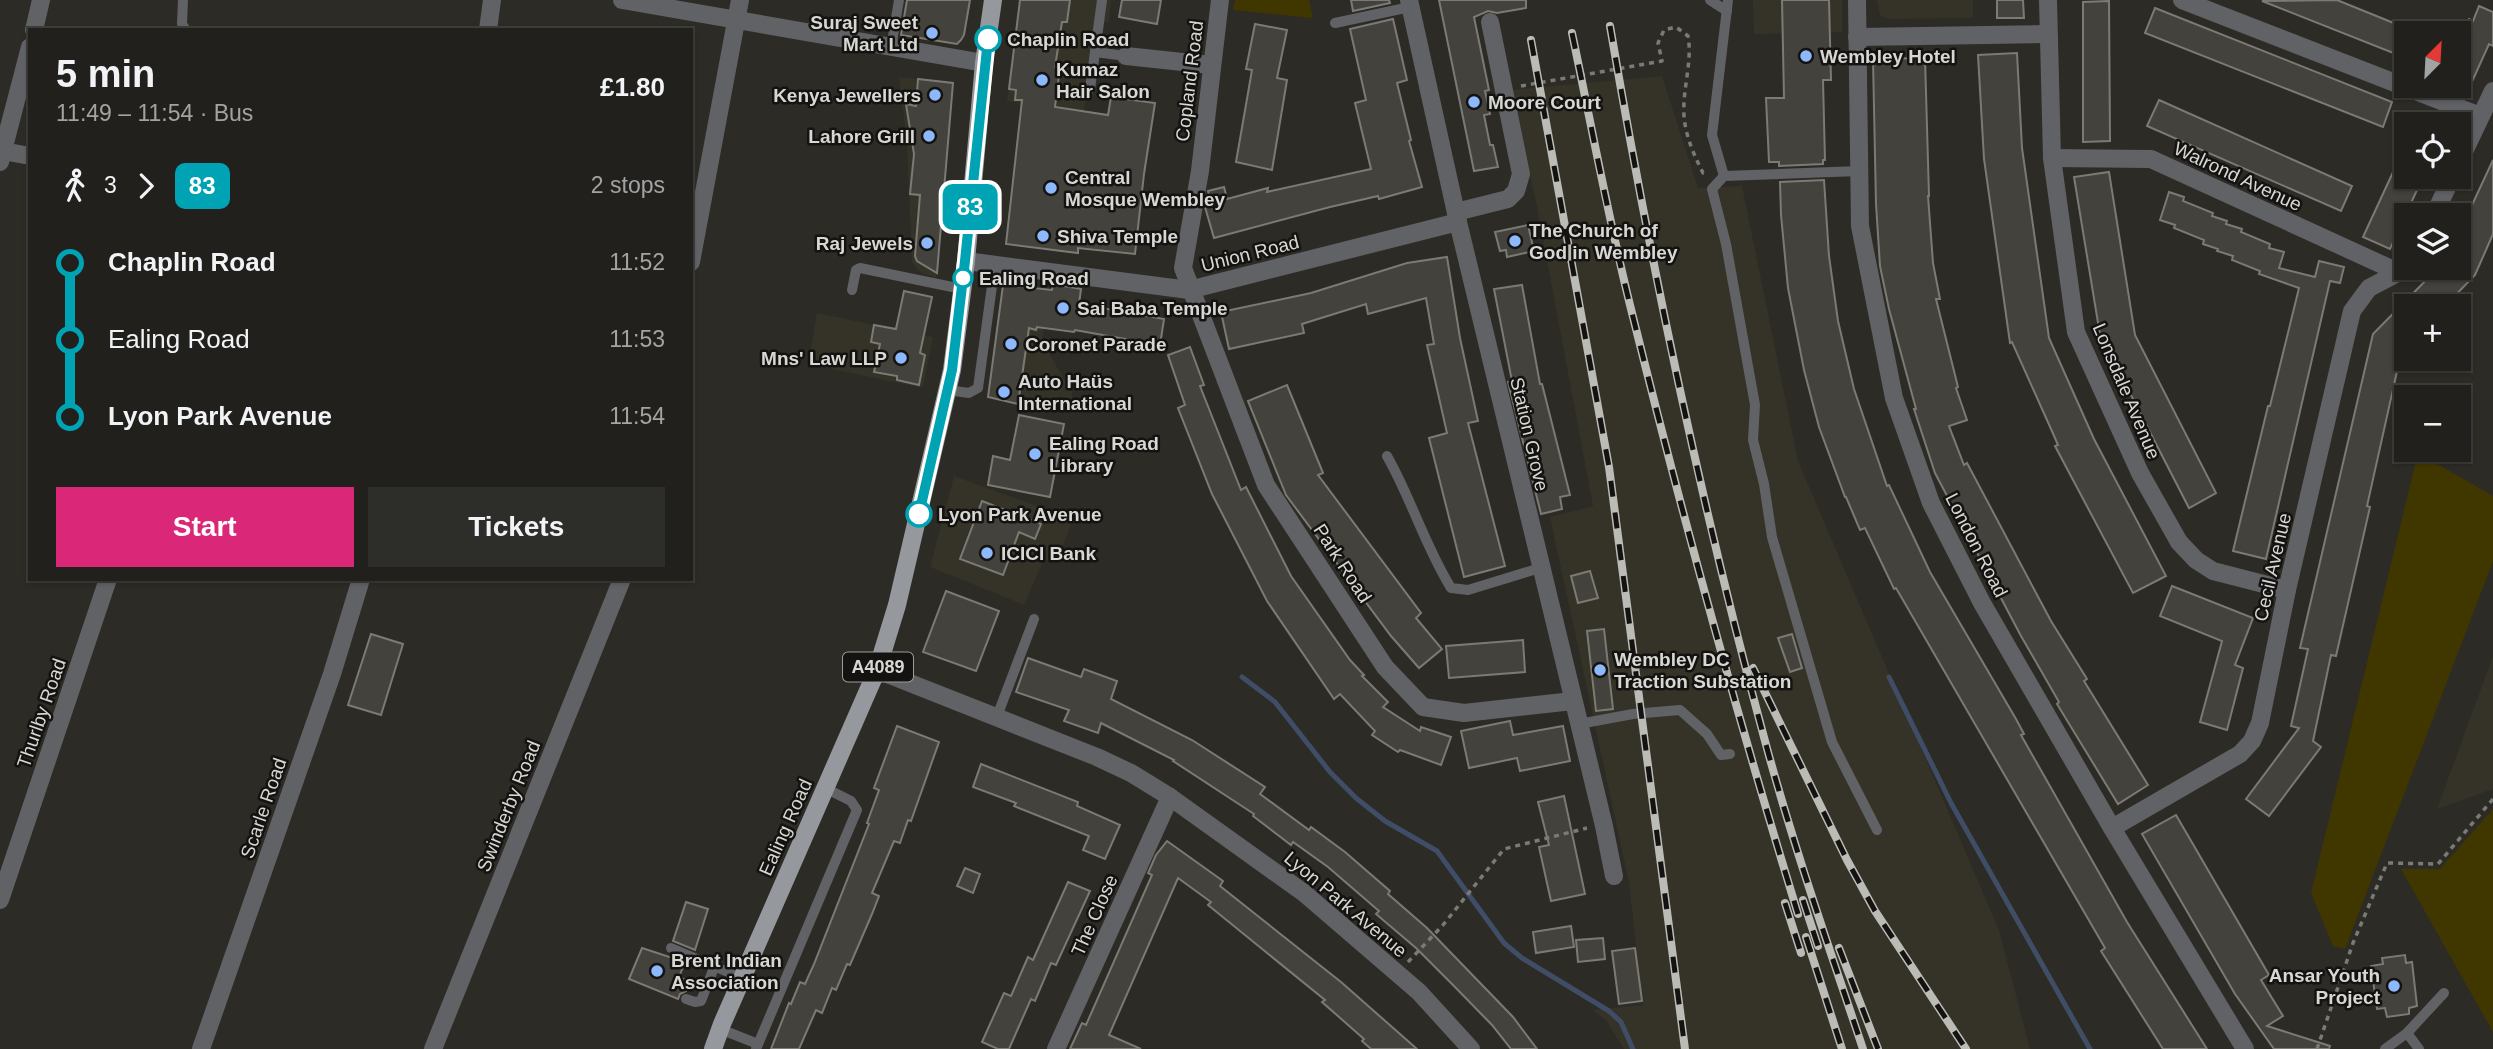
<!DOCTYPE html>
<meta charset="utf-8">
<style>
body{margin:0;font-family:Arial,sans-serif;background:#2d2d29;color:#f1f3f6;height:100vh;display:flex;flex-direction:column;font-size:26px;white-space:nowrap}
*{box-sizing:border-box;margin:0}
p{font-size:23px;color:#a2a3a3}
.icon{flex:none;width:38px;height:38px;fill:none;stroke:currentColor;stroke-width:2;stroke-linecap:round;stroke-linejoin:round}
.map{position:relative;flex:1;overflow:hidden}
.drawer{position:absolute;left:28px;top:28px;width:665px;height:553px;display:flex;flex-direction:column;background:#21201c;border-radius:0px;box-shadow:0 2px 5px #0004,0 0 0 2px #3e3e3b}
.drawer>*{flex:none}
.badge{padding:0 14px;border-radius:10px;font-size:24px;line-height:46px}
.needle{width:46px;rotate:24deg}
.controls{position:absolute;left:2394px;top:21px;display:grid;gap:14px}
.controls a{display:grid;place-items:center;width:77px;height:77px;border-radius:0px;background:#21201c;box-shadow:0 2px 5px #0004,0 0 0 2px #3e3e3b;font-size:35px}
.map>.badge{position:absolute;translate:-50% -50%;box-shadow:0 0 0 4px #fff}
.legs{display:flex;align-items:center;gap:10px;height:77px;padding:0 28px;font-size:23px}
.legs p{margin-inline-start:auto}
.summary{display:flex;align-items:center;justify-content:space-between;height:119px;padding:0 28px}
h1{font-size:38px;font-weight:700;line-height:52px}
.button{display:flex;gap:14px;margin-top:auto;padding:14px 28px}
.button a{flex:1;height:80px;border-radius:0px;background:#db2777;color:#fff;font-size:28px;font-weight:700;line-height:80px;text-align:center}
.button a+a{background:#2d2d29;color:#f1f3f6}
ul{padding:0 28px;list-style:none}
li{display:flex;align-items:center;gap:24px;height:77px;font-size:26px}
li i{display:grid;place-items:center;width:10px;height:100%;margin:0 9px;background:currentColor}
li i::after{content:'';width:18px;height:18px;margin:-9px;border:5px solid;border-radius:50%;background:#21201c}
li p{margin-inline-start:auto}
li:first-child i{background:linear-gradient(#0000 50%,currentColor 0)}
li:last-child i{background:linear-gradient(currentColor 50%,#0000 0)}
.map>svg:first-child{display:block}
.built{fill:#353327}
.green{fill:#403700}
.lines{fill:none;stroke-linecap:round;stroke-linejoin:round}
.stream{stroke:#404d66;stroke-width:5}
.building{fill:#43423c;stroke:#7b7a74;stroke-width:2}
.path{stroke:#7b7b76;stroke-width:3.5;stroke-dasharray:5 5;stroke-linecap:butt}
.lane{stroke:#606265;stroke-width:10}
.street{stroke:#606265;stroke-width:18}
.primary{stroke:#95999e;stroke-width:18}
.rail-casing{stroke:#bcbcb7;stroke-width:8}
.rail{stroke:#141311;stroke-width:5;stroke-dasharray:16;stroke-linecap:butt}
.line-1-casing{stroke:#fff;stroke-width:16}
.line-1{stroke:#00a3b4;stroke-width:10}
.poi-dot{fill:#8db9fc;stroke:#141311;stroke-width:2.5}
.stop-1-dot{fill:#fff;stroke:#00a3b4;stroke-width:3.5}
.labels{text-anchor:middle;stroke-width:5;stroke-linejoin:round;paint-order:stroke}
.shield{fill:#141311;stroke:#9c9c99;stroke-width:2}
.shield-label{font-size:18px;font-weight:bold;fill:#d7d7d3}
.poi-label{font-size:19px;font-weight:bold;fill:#d7d7d3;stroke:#141311;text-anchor:start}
.stop-label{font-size:19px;font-weight:bold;fill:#d7d7d3;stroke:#141311;text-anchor:start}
.street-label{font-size:19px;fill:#d7d7d3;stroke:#141311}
</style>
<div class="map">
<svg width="2493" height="1049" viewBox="0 0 2493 1049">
<rect width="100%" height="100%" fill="#2c2b25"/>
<g class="built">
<polygon points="1020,0 1111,0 1109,22 1095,23 1084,111 1007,101 1024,1"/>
<polygon points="1753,0 1842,0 1842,32 1754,34"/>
<polygon points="1877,0 1973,0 1973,18 1888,19 1880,15"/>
<polygon points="1662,76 1698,188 1742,186 1798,461 1999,930 2030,1049 1624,1049 1606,1020 1592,1010 1643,1005 1629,883 1550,517 1593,506 1537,207 1511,90"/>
<polygon points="899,77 953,83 936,278 920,272 912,262 907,142"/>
<polygon points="1007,285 1049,289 1042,342 1072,392 1073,411 1021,405 988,397 1003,289"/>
<polygon points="817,313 933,337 923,388 808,364"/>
<polygon points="954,476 1073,519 1056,563 1044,559 1024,605 930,567"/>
<polygon points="2493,656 2493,789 2437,809"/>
</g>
<g class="green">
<polygon points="1235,0 1309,0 1313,18 1233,10"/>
<polygon points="2418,453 2493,496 2493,561 2345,949 2333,946 2311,893"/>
<polygon points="2493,809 2493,1032 2401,869 2440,869"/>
</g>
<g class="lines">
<g class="stream">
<polyline points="1242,677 1275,702 1330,772 1356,798 1385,821 1437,851 1504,943 1522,958 1609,1011 1621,1022 1633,1049"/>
<polyline points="1889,677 1951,803 2090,1049"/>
</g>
</g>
<g class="building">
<polygon points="907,0 970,0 964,35 961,40 957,44 901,35"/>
<polygon points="1020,0 1070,0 1067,22 1062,22 1055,67 1060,67 1055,107 1108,115 1111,97 1155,103 1144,174 1135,254 1078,248 1078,253 1006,244 1022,100 1015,100 1016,90 1009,89"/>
<polygon points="1122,0 1161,0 1157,24 1119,17"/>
<polygon points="1351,0 1389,0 1390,3 1353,11"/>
<polygon points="1439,0 1526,0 1526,8 1497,13 1488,11 1474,17 1489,90 1485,91 1490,114 1484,115 1490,145 1493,145 1498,167 1474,171"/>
<polygon points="1782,0 1829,0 1831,80 1823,80 1825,160 1823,160 1823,164 1779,166 1779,162 1769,162 1766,98 1784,98"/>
<polygon points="1997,0 2023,0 2024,18 1997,18"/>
<polygon points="2337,0 2406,28 2406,58 2262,1"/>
<polygon points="2109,1 2110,141 2083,142 2083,2"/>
<polygon points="2479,6 2493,12 2493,46 2489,44 2471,84 2459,79 2459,31 2463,33 2469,19 2473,21"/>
<polygon points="2155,8 2392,102 2383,127 2145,33"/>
<polygon points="1393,19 1407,80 1397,83 1411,140 1409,141 1422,187 1379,199 1378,196 1330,207 1214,238 1205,207 1206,204 1211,202 1208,191 1224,187 1227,199 1268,188 1267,192 1371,169 1355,103 1366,100 1350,29"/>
<polygon points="1255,24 1287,30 1277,78 1287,80 1272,170 1236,162 1252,70 1246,69"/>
<polygon points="2017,53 2022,148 2049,338 2094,439 2166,576 2133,593 2055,446 2058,445 2051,429 2012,342 2010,343 1984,159 1978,55"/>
<polygon points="1925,58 1929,196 1928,196 1933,263 1940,299 1936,299 1958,387 1956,388 1967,420 1949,426 1964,465 1967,463 2051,621 2087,679 2084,681 2148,785 2118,804 2057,704 2059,702 2021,636 1935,473 1914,409 1916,409 1889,309 1880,266 1876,204 1873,59"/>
<polygon points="918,79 953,83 937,273 917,261 915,256 920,195 910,194 914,154 906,104 916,106"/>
<polygon points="2159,100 2352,186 2341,211 2147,126"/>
<polygon points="2406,144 2406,177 2423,177 2390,249 2363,237"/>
<polygon points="2493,160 2493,234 2475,275 2445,306 2406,306 2406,331 2367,506 2370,507 2336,656 2331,655 2313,741 2321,747 2269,816 2246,799 2299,728 2291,726 2308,649 2300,648 2373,334 2438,268 2459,268 2459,233"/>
<polygon points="2109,172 2135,335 2216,493 2189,508 2100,335 2074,177"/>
<polygon points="1824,180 1829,256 1838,321 1854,389 1887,486 1889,485 1930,572 2016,719 2024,734 2021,735 2127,922 2207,1049 2163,1049 2101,951 2105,948 1896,588 1894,589 1865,528 1860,530 1846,497 1845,497 1819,427 1804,370 1788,288 1781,215 1780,182"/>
<polygon points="2169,192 2184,197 2183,201 2213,213 2212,216 2227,221 2226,224 2242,229 2241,232 2270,244 2269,248 2284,252 2279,268 2315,277 2319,261 2344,267 2340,283 2330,281 2266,559 2233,551 2268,406 2270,406 2299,288 2259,274 2260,271 2232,260 2233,256 2217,251 2218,249 2203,244 2204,240 2174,228 2175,225 2160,220"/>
<polygon points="1528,225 1534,251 1507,257 1506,250 1500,251 1495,232"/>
<polygon points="1447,257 1460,338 1478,421 1468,423 1505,566 1464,577 1429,438 1447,433 1427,345 1434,344 1426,298 1368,314 1366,304 1302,324 1304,333 1229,349 1221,312 1311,293 1407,263"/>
<polygon points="1053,284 1081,289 1079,304 1164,319 1160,345 1075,330 1074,332 1037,327 1036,330 1029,328 1018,404 988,397 1003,285 1052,290"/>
<polygon points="1522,285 1540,384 1542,384 1570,495 1560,497 1562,509 1541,514 1508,382 1512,381 1494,289"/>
<polygon points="904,291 932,297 920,353 925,355 919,385 897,380 897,376 874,372 880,344 871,342 874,325 896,329"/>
<polygon points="1190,347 1204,385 1200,386 1241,490 1246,487 1291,576 1350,660 1364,675 1362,676 1388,702 1383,707 1420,731 1421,727 1451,737 1441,765 1400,750 1398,752 1372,735 1375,731 1340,694 1334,699 1267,601 1212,494 1178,408 1185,405 1168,355"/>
<polygon points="1287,385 1323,473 1318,475 1421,613 1416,618 1442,649 1419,668 1391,636 1286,495 1248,401"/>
<polygon points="1019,415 1064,424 1050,497 988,485 993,456 1010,460"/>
<polygon points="982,501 1041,524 1035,539 1019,532 1003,575 960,559"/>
<polygon points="1590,571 1598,598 1578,603 1571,576"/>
<polygon points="2172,586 2253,618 2235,665 2243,668 2227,730 2200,722 2222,641 2160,616"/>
<polygon points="946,591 999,611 976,671 923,652"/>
<polygon points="1604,629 1613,709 1596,711 1587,631"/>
<polygon points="371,634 403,644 381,715 348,705"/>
<polygon points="1792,634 1802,668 1790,672 1778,638"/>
<polygon points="1523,640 1525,672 1449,678 1446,646"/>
<polygon points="1028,658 1081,677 1084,669 1117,681 1111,699 1192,740 1265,787 1260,794 1309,830 1311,827 1345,852 1390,891 1388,894 1427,928 1513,1017 1537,1049 1511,1049 1492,1025 1452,984 1416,948 1376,914 1379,911 1328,867 1293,842 1291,845 1253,816 1254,814 1173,761 1174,760 1101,723 1098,733 1064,721 1069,710 1016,692"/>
<polygon points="1510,721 1513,735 1563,726 1570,761 1520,771 1517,758 1469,768 1461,731"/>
<polygon points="897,726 939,742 911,821 908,820 900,843 894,841 872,893 879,896 872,914 850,965 847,964 836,990 832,988 822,1013 816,1010 799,1049 771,1049 789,1003 791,1004 800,982 805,984 814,964 869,824 867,823 879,790 874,788"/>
<polygon points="981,764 1078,802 1077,806 1120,825 1105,859 1083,850 1089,836 1014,806 1016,803 973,787"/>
<polygon points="1564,796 1585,894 1551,901 1539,847 1549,845 1538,802"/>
<polygon points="2176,815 2269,975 2261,980 2283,1016 2267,1026 2330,1046 2329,1049 2274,1049 2235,994 2142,834"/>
<polygon points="1167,841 1223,881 1220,886 1341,982 1417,1049 1371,1049 1362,1041 1364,1039 1322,1002 1325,1000 1208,905 1211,902 1178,878 1109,1035 1141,1049 1070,1049 1082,1023 1086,1025 1152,875 1148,873 1156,855"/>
<polygon points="965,868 980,874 973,893 957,886"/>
<polygon points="1068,882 1090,891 1056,965 1051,963 1035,1001 1031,999 1009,1049 998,1049 982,1042 1004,993 1011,996 1028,957 1033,960"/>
<polygon points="686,902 708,909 695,950 673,941"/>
<polygon points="1571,926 1574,947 1536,953 1533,932"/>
<polygon points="1603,938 1605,959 1578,962 1576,940"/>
<polygon points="642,948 685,962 679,977 690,982 686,991 680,994 678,999 629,979"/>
<polygon points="1635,948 1642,1001 1619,1004 1612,951"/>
<polygon points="2405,955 2406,963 2412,962 2417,1006 2409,1008 2409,1014 2387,1017 2385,1008 2377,1009 2371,966 2383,964 2382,958"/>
</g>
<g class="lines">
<g class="path">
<path d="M1521,86L1662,61L1658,43L1664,30L1676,27L1688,36C1692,58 1685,81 1684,103C1682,128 1692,151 1703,173L1708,174"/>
<polyline points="1408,962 1443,925 1504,849 1587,828"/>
<polyline points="2317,1049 2353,943 2387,863 2438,864 2493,799"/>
</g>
<g class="lane">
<polyline points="183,0 182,24 186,30"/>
<polyline points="1102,0 1095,52 1126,56"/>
<polyline points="1710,0 1727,11"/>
<polyline points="1335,23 1410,7"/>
<polyline points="891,48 899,0"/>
<polyline points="1090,89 1095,52"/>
<polyline points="1859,171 1724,176 1712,189 1726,244 1755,405 1753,440 1764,484 1772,537 1832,742 1877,830"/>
<polyline points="1724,176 1712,135 1728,0"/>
<polyline points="852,290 856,270 860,268 962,289"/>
<polyline points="947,390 969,393 978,388 995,264"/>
<path d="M1387,456C1411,498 1425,546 1451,588L1468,590L1540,568"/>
<polyline points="996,719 1034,619"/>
<polyline points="1579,724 1633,714 1680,710 1707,734 1721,755 1730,754"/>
<polyline points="671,948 742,978"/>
<polyline points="686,999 695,1002 701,1001 715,965"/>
<polyline points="720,1029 758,1044"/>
<polyline points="2407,1033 2419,1049"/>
<polyline points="756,1049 857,810 851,801 825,788"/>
<polyline points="2385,1049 2407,1033 2444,993"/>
</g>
<g class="street">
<polyline points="622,0 984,63"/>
<polyline points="1220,0 1200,171 1183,268 1266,485 1385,667 1423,707 1464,713 1573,701"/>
<polyline points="1409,0 1458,222 1604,826 1614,876"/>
<polyline points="1857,0 1860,226 1894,398 1931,503 1982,603 2112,828 2245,1049"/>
<polyline points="2048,0 2052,158 2076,332 2140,473 2179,542 2196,560 2213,571 2287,590"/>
<polyline points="2182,0 2480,116"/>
<polyline points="34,30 41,0"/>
<polyline points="488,30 492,0"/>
<polyline points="1857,37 2048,34"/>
<polyline points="1126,56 1211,65"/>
<polyline points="3,151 30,156"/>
<polyline points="2052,158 2151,159 2398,272"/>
<polyline points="0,162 30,47"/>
<polyline points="2459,162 2493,91"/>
<polyline points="1456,212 1508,199 1516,191 1521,174 1490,22"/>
<polyline points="2434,215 2452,177"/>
<polyline points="966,261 1189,290 1458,222"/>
<polyline points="691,262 740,0"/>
<polyline points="877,670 1097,757 1131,773 1170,797 1304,893 1419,992 1471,1049"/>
<polyline points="2112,828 2240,754 2252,741 2260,723 2287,590 2352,311 2369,288 2407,268"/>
<polyline points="0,900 108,579"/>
<polyline points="201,1049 332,674 361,579"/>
<polyline points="433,1049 622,579"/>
<polyline points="1056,1049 1170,797"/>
</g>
<polyline class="primary" points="713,1049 722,1024 877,670 897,605 952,370 966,261 984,63 993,0"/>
<g class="rail-casing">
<g id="rail">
<path d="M1610,26C1651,266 1701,505 1765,741C1793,845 1829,947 1863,1049"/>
<path d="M1572,33C1592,128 1609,223 1633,317C1683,518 1737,716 1798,914"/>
<polyline points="1531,40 1609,467 1685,1049"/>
<polyline points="1753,668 1847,860 1875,911 1966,1049"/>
<polyline points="1803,900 1818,946"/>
<polyline points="1785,903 1801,953"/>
<polyline points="1806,937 1842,1049"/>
<polyline points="1839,948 1878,1049"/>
</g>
</g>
<use href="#rail" class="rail"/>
</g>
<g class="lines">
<g class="line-1-casing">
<polyline id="line-1" points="919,514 952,370 965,261 988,39"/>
</g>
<use href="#line-1" class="line-1"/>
</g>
<g class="poi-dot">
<circle cx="932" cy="33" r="7"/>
<circle cx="1806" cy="56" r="7"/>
<circle cx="1042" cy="80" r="7"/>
<circle cx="935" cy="95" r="7"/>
<circle cx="1474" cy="102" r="7"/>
<circle cx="929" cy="136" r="7"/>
<circle cx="1051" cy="188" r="7"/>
<circle cx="1043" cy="236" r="7"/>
<circle cx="1515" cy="241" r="7"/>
<circle cx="927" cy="243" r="7"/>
<circle cx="1063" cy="308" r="7"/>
<circle cx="1011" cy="344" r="7"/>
<circle cx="901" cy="358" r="7"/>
<circle cx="1004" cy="392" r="7"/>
<circle cx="1035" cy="454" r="7"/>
<circle cx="987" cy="553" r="7"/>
<circle cx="1600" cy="670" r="7"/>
<circle cx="657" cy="971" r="7"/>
<circle cx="2394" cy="986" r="7"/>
</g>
<g class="stop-1-dot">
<circle cx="988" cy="39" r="12"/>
<circle cx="963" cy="278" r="9"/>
<circle cx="919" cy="514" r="12"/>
</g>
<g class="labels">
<rect class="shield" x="843" y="652.5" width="70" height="29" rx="5"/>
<g class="shield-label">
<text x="878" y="673">A4089</text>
</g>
<g class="poi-label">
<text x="918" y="29" text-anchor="end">Suraj Sweet<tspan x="918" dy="22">Mart Ltd</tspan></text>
<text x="1820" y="63">Wembley Hotel</text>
<text x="1056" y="76">Kumaz<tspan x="1056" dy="22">Hair Salon</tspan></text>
<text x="921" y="102" text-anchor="end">Kenya Jewellers</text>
<text x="1488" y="109">Moore Court</text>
<text x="915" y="143" text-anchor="end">Lahore Grill</text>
<text x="1065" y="184">Central<tspan x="1065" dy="22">Mosque Wembley</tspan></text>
<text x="1529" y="237">The Church of<tspan x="1529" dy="22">God in Wembley</tspan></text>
<text x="1057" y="243">Shiva Temple</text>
<text x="913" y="250" text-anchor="end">Raj Jewels</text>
<text x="1077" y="315">Sai Baba Temple</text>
<text x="1025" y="351">Coronet Parade</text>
<text x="887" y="365" text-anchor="end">Mns' Law LLP</text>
<text x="1018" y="388">Auto Haüs<tspan x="1018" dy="22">International</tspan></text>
<text x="1049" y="450">Ealing Road<tspan x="1049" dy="22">Library</tspan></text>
<text x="1001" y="560">ICICI Bank</text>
<text x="1614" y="666">Wembley DC<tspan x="1614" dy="22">Traction Substation</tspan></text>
<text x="671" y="967">Brent Indian<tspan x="671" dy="22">Association</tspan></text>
<text x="2380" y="982" text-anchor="end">Ansar Youth<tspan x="2380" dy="22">Project</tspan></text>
</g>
<g class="stop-label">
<text x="1007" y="46">Chaplin Road</text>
<text x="979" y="285">Ealing Road</text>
<text x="938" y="521">Lyon Park Avenue</text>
</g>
<g class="street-label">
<text transform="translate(1189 81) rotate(-83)" y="7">Copland Road</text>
<text transform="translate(2238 176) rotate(25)" y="7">Walrond Avenue</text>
<text transform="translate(1250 253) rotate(-14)" y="7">Union Road</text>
<text transform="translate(2127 391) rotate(67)" y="7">Lonsdale Avenue</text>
<text transform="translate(1530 434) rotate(77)" y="7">Station Grove</text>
<text transform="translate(1977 545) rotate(63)" y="7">London Road</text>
<text transform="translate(1343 563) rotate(57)" y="7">Park Road</text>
<text transform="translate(2272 567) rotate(-77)" y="7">Cecil Avenue</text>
<text transform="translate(41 713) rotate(-71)" y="7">Thurlby Road</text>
<text transform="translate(508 806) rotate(-68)" y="7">Swinderby Road</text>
<text transform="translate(263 808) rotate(-71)" y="7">Scarle Road</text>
<text transform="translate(785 827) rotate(-66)" y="7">Ealing Road</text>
<text transform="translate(1346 904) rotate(40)" y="7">Lyon Park Avenue</text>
<text transform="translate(1094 915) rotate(-66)" y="7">The Close</text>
</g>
</g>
</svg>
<div class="controls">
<a><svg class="needle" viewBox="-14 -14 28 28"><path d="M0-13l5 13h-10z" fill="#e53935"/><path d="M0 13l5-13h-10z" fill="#a2a3a3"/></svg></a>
<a><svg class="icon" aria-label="locate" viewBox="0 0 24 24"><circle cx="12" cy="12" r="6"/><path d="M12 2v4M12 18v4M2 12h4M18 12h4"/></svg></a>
<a><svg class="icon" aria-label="layers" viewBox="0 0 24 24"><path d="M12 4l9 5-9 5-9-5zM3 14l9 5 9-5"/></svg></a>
<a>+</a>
<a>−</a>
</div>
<b class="badge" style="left:970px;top:207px;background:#00a3b4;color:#fff">83</b>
<section class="drawer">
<div class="summary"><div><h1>5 min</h1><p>11:49 – 11:54 · Bus</p></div><b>£1.80</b></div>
<div class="legs"><svg class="icon" aria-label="walk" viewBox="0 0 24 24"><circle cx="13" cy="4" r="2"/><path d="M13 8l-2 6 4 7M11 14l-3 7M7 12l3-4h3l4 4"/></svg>3<svg class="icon" aria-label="forward" viewBox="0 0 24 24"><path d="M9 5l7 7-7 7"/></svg><b class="badge" style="background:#00a3b4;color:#fff">83</b><p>2 stops</p></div>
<ul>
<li><i style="color:#00a3b4"></i><b>Chaplin Road</b><p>11:52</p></li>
<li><i style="color:#00a3b4"></i><span>Ealing Road</span><p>11:53</p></li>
<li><i style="color:#00a3b4"></i><b>Lyon Park Avenue</b><p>11:54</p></li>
</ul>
<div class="button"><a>Start</a><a>Tickets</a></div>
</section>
</div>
